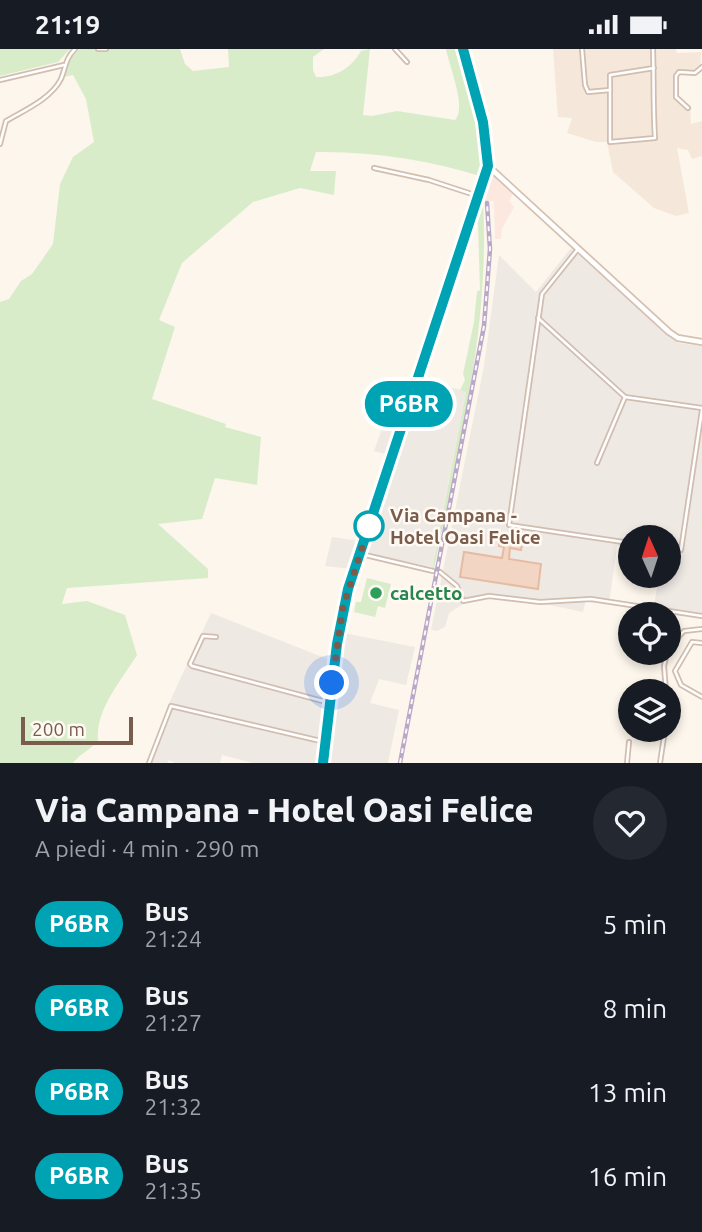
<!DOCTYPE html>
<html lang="it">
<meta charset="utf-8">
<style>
body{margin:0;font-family:Ubuntu,sans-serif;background:#242831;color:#f1f3f6;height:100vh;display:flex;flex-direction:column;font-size:26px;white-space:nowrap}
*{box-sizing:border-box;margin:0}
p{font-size:23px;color:#9ea1a6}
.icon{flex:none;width:38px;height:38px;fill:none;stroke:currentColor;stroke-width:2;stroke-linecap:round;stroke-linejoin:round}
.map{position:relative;height:714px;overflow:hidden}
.sheet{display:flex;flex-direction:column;background:#171b24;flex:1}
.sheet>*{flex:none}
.badge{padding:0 14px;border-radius:23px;font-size:24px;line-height:46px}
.needle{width:46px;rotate:357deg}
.tools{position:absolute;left:618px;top:476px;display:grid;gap:14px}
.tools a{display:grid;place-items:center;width:63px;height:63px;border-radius:50%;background:#171b24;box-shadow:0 4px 10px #0003;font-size:35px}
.scale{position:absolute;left:21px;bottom:18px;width:112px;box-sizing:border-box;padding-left:7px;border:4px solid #7a5c4d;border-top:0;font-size:19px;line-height:24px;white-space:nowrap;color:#7a5c4d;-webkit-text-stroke:5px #fffaf3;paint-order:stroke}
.you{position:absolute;width:35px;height:35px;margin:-18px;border:5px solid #fff;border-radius:50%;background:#1a73e8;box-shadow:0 0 0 10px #1a73e833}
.map>.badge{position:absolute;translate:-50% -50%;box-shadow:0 0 0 4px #fff}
.round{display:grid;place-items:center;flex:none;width:74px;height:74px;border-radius:37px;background:#242831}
.summary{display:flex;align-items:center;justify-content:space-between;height:119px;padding:0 35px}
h1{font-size:33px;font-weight:800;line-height:52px}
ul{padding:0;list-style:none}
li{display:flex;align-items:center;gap:21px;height:84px;padding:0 35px}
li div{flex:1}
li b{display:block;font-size:26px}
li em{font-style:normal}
li .badge{min-width:77px;font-weight:700;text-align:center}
.status{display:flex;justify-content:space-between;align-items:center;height:49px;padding:0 35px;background:#171b24;direction:ltr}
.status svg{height:19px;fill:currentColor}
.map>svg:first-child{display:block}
.residential{fill:#f5e8da}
.commercial{fill:#fde8e0}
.industrial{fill:#efe9e4}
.green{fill:#d8ecc9}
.building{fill:#f3d5c3;stroke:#e6bba3;stroke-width:2}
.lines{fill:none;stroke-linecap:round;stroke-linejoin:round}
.minor-casing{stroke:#d1beb0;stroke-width:6}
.tertiary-casing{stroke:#d1beb0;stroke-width:7}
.secondary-casing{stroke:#d6c0b0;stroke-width:8}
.minor{stroke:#fff;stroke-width:2.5}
.tertiary{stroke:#fff;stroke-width:3.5}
.secondary{stroke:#fff;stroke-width:4.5}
.rail-casing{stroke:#b9a8c9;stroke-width:4.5}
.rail{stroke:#fffaf3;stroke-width:2;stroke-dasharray:5;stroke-linecap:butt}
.line-casing{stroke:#fff;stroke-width:16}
.line{stroke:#00a3b4;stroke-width:10}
.walk{stroke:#7a5c4d;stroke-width:7;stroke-dasharray:0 12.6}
.stop-dot{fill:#fff;stroke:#00a3b4;stroke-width:3.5}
.leisure-dot{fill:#2e9e5b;stroke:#fffaf3;stroke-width:2.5}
.labels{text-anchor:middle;stroke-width:5;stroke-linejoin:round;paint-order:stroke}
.stop-label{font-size:19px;font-weight:bold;fill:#7a5c4d;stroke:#fffaf3;text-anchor:start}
.leisure-label{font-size:19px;font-weight:bold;fill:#27864d;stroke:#fffaf3;text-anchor:start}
</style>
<div class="status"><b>21:19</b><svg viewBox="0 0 49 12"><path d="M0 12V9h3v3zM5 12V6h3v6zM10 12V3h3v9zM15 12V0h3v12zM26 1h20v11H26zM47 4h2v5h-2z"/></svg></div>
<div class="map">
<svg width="702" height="714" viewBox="0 0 702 714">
<rect width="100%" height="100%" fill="#fdf6ec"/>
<polygon class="residential" points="553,0 676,0 677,4 701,3 700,20 694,23 677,22 677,47 690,57 691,75 702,72 702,107 692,110 688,101 677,99 689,164 676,167 654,159 613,123 607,93 596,93 567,84 572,69 558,68"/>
<polygon class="commercial" points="490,127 495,127 514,143 509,152 514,158 502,180 501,190 495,190 494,152 480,153"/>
<g class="industrial">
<polygon points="571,199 678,294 702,297 702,564 654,557 659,527 668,527 668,488 630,488 630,498 617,497 609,555 586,551 583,563 540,554 487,548 463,555 449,564 445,578 437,582 431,581 484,317 499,206 536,243"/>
<polygon points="415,330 466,342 432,518 358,503 352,520 325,517 332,488 359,492 389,406 374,402 387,366 402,367"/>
<polygon points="211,564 330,611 339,612 343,584 415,598 406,636 379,630 370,654 399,661 388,714 253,714 222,706 220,714 175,714 169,711 167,714 148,714 169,654"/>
</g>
<g class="green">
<polygon points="0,0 70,0 58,13 0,27"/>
<path d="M91,0H180L185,15L193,22L229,18L228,0H324L313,8V21L316,28C336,29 352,18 361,2L370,0L363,66L372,67L397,62L455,71C467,58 449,17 446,0H458C469,34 494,94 483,128C429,111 373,102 316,103L310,122H336L334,146L300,139L253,153L182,214L159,271L175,278L152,350L226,375L225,378L261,388L257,436L215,429L202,470L158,475L208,520V529L67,539L62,555L87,552L125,566L137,606C121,632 95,661 98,692C90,701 81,704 73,714H0V253L9,250L21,232L32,225L53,195L60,135L73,108L94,93L86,50L73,26L64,28L67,14L79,0Z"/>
<path d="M480,153H483C490,278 459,398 434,520H432L466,343L460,341L465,331L463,325L474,273L477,243L480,241L478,175L475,173Z"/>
<polygon points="367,529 391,535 385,559 378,557 375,568 354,563 356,553 361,553"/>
</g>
<polygon class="building" points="499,491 522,495 521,501 510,499 509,510 541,515 538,540 460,528 464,503 502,509 504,498 499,497"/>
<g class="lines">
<g class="minor-casing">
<g id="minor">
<polyline points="98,0 106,0"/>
<polyline points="395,0 407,13"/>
<polyline points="582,0 585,36 588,43 610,41"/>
<path d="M653,0C654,30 653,59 655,89L610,93V26L654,19"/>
<polyline points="0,31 64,16"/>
<polyline points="688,59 676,48 676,27 679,23 695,24 702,18"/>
<path d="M0,95L6,72C23,62 51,50 61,30C66,18 65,10 75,0"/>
<polyline points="374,119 429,131 478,147"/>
<polyline points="578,200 542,245 509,476 630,494"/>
<polyline points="538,269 625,348"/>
<polyline points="597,414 625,348 702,359"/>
<polyline points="668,499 681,501 702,361"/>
<polyline points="361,505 433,522"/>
<polyline points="440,523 457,537 463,552 489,547 540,553 591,550 702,567"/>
<polyline points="216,588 203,587 190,615 192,617 330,654"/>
<polyline points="702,594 692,593 675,622 681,636 702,648"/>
<polyline points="668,599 684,582 702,580"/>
<polyline points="666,642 664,617 667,604"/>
<polyline points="149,714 171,657 325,693"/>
<polyline points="627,714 629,693"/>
<polyline points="660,714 665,681"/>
</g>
</g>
<g class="tertiary-casing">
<polyline id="tertiary" points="323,714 339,575 348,540 488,117"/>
</g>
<g class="secondary-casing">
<polyline id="secondary" points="463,0 483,73 488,117 669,283 678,289 702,293"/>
</g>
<use href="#minor" class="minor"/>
<use href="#tertiary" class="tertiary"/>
<use href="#secondary" class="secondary"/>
<g class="rail-casing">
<polyline id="rail" points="400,714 484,277 490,200 487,154"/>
</g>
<use href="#rail" class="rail"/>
</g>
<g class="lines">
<g class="line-casing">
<polyline id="line" points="323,714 337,595 348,540 488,117 483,73 463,0"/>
</g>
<use href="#line" class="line"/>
<polyline class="walk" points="332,634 343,558 369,477"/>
</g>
<circle class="stop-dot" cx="369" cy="477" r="14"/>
<circle class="leisure-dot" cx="376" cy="544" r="7"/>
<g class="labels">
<g class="stop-label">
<text x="390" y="473">Via Campana -<tspan x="390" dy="22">Hotel Oasi Felice</tspan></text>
</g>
<g class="leisure-label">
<text x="390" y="551">calcetto</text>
</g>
</g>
</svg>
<div class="tools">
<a><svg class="needle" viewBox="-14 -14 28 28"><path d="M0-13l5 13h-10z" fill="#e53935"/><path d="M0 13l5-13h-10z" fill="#9ea1a6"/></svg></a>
<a><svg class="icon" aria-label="locate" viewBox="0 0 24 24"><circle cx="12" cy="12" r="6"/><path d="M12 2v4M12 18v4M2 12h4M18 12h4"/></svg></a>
<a><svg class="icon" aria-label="layers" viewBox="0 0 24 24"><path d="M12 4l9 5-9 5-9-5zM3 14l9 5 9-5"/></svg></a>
</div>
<div class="scale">200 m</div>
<div class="you" style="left:332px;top:634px"></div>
<b class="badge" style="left:409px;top:355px;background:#00a3b4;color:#fff">P6BR</b>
</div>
<section class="sheet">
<div class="summary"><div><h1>Via Campana - Hotel Oasi Felice</h1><p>A piedi · 4 min · 290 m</p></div><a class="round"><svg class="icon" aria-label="heart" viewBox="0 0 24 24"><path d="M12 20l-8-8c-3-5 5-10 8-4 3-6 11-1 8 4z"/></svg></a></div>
<ul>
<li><span class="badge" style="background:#00a3b4;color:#fff">P6BR</span><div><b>Bus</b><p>21:24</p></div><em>5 min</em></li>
<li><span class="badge" style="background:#00a3b4;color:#fff">P6BR</span><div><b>Bus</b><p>21:27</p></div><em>8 min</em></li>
<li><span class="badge" style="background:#00a3b4;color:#fff">P6BR</span><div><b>Bus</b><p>21:32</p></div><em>13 min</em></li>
<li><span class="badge" style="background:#00a3b4;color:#fff">P6BR</span><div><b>Bus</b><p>21:35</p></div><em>16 min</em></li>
</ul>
</section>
